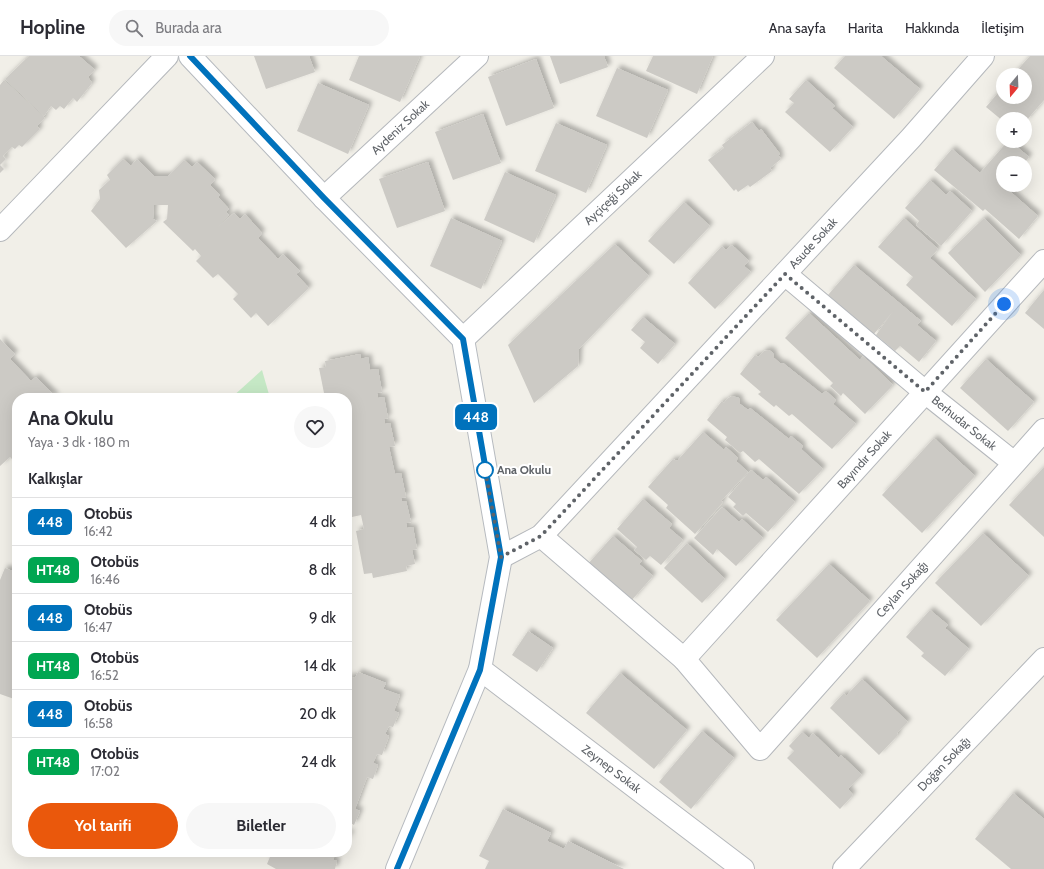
<!DOCTYPE html>
<html lang="tr">
<meta charset="utf-8">
<style>
body{margin:0;font-family:Cabin,sans-serif;background:#f7f7f7;color:#2b2b33;height:100vh;display:flex;flex-direction:column;font-size:15px;white-space:nowrap}
*{box-sizing:border-box;margin:0}
p{font-size:13px;color:#7c7c81}
.icon{flex:none;width:22px;height:22px;fill:none;stroke:currentColor;stroke-width:2;stroke-linecap:round;stroke-linejoin:round}
.map{position:relative;flex:1;overflow:hidden}
.drawer{position:absolute;left:12px;top:337px;width:340px;height:464px;display:flex;flex-direction:column;background:#fff;border-radius:16px;box-shadow:0 4px 16px #0002}
.drawer>*{flex:none}
.badge{padding:0 8px;border-radius:6px;font-size:14px;line-height:26px}
.needle{width:26px;rotate:199deg}
.controls{position:absolute;left:996px;top:12px;display:grid;gap:8px}
.controls a{display:grid;place-items:center;width:36px;height:36px;border-radius:50%;background:#fff;box-shadow:0 4px 16px #0002;font-size:20px}
.you{position:absolute;width:20px;height:20px;margin:-10px;border:3px solid #fff;border-radius:50%;background:#1a73e8;box-shadow:0 0 0 6px #1a73e833}
.map>.badge{position:absolute;translate:-50% -50%;box-shadow:0 0 0 2px #fff}
h2{padding:0 16px;font-size:15px;line-height:36px}
.round{display:grid;place-items:center;flex:none;width:42px;height:42px;border-radius:21px;background:#f7f7f7}
.overview{display:flex;align-items:center;justify-content:space-between;height:68px;padding:0 16px}
h1{font-size:19px;font-weight:700;line-height:30px}
.primary-button{display:flex;gap:8px;margin-top:auto;padding:8px 16px}
.primary-button a{flex:1;height:46px;border-radius:24px;background:#ea580c;color:#fff;font-size:16px;font-weight:700;line-height:46px;text-align:center}
.primary-button a+a{background:#f7f7f7;color:#2b2b33}
ul{padding:0;list-style:none}
li{display:flex;align-items:center;gap:12px;height:48px;padding:0 16px;border-top:1px solid #e1e1e2}
li div{flex:1}
li b{display:block;font-size:15px}
li em{font-style:normal}
li .badge{min-width:44px;font-weight:700;text-align:center}
header{display:flex;align-items:center;gap:24px;box-sizing:border-box;height:56px;padding:0 20px;background:#fff;border-bottom:1px solid #e1e1e2}
header strong{font-size:19px}
nav{display:flex;gap:22px;margin-inline-start:auto;font-size:14px}
.search{width:280px;height:36px;background:#f7f7f7;display:flex;align-items:center;gap:10px;box-sizing:border-box;padding:0 14px;border-radius:22px;color:#7c7c81;font-size:15px}
.map>svg:first-child{display:block}
.green{fill:#c5e8c5}
.building{fill:#cccac5;filter:url(#shadow)}
.lines{fill:none;stroke-linecap:round;stroke-linejoin:round}
.street-casing{stroke:#b5b8bc;stroke-width:24}
.secondary-casing{stroke:#b6babf;stroke-width:24}
.street{stroke:#fff;stroke-width:22}
.secondary{stroke:#fff;stroke-width:22}
.line-casing{stroke:#fff;stroke-width:9}
.line{stroke:#0072bc;stroke-width:6}
.walk{stroke:#5f6368;stroke-width:4;stroke-dasharray:0 7.2}
.stop-dot{fill:#fff;stroke:#0072bc;stroke-width:2}
.labels{text-anchor:middle;stroke-width:4;stroke-linejoin:round;paint-order:stroke}
.street-label{font-size:12px;fill:#5f6368;stroke:#fff}
.stop-label{font-size:12px;font-weight:bold;fill:#5f6368;stroke:#fff;text-anchor:start}
</style>
<header>
<strong>Hopline</strong>
<div class="search"><svg class="icon" aria-label="search" viewBox="0 0 24 24"><circle cx="10" cy="10" r="6"/><path d="M15 15l6 6"/></svg>Burada ara</div>
<nav><a>Ana sayfa</a><a>Harita</a><a>Hakkında</a><a>İletişim</a></nav>
</header>
<div class="map">
<svg width="1044" height="813" viewBox="0 0 1044 813">
<defs>
<filter id="shadow"><feDropShadow dx="3.5" dy="-3.5" stdDeviation="2" flood-color="#0004"/></filter>
</defs>
<rect width="100%" height="100%" fill="#f1efe8"/>
<polygon class="green" points="262,314 270,342 231,342"/>
<g class="building">
<polygon points="29,0 79,0 95,14 88,21 92,27 77,46 73,42 64,53 60,50 56,54 51,50 44,60 5,23"/>
<polygon points="254,0 309,0 315,16 266,33"/>
<polygon points="359,0 420,0 400,46 349,24"/>
<polygon points="550,0 604,0 608,11 560,28"/>
<polygon points="653,0 713,0 697,38 646,15"/>
<polygon points="845,0 881,0 920,33 894,63 834,12"/>
<polygon points="1030,0 1044,0 1044,44 1025,66 1025,63 1003,63 1003,65 986,51 1003,31 1003,41 1025,41 1025,19 1013,19"/>
<polygon points="536,3 554,52 506,70 488,21"/>
<polygon points="617,12 668,34 647,82 596,60"/>
<polygon points="4,24 45,62 37,70 40,73 22,91 19,89 15,93 12,91 3,100 6,103 0,109 0,29"/>
<polygon points="806,24 835,50 832,52 853,71 830,96 785,56 794,47 789,43"/>
<polygon points="318,27 369,49 348,98 297,75"/>
<polygon points="483,58 501,107 453,124 435,76"/>
<polygon points="752,66 759,75 761,73 780,98 778,99 781,103 770,112 772,115 750,131 748,129 738,136 736,133 734,135 708,104 724,92 722,89"/>
<polygon points="556,67 607,89 586,137 535,115"/>
<polygon points="1008,85 1010,85 1029,101 1024,107 1003,107 1003,129 1005,129 1004,130 1038,160 1019,183 985,153 983,155 934,114 952,93 980,117"/>
<polygon points="123,103 131,110 137,103 154,120 168,120 184,104 192,111 197,106 215,123 210,129 220,139 218,141 229,153 226,156 229,159 217,172 234,157 240,163 245,158 262,177 258,182 278,203 283,198 300,215 296,218 309,232 268,270 256,257 251,262 233,243 238,238 218,218 213,222 196,205 201,200 195,193 193,195 163,166 167,163 168,149 154,149 153,163 157,165 126,192 91,155 100,143 99,134 110,124 107,119"/>
<polygon points="428,106 445,155 397,172 379,123"/>
<polygon points="0,109 4,113 0,117"/>
<polygon points="505,116 556,139 534,187 484,164"/>
<polygon points="930,124 946,139 950,135 972,155 941,190 916,169 919,165 905,152"/>
<polygon points="684,146 710,170 674,208 648,185"/>
<polygon points="451,162 502,185 481,233 430,210"/>
<polygon points="904,162 938,193 930,202 976,243 952,270 906,229 913,221 878,191"/>
<polygon points="984,162 1021,199 985,236 948,197"/>
<polygon points="615,188 649,220 579,293 578,310 534,347 508,289"/>
<polygon points="732,189 749,205 744,210 751,216 715,253 688,227 722,190 726,194"/>
<polygon points="854,209 921,265 917,269 936,285 919,306 900,290 895,295 876,279 894,254 874,278 828,239"/>
<polygon points="1044,234 1044,273 1025,257"/>
<polygon points="809,257 860,304 863,300 893,329 865,358 843,337 841,340 830,330 833,327 785,282"/>
<polygon points="643,261 675,288 658,308 640,292 645,286 631,274"/>
<polygon points="0,283 15,298 10,303 31,325 36,321 56,341 55,342 17,342 17,404 15,406 10,401 0,410"/>
<polygon points="769,294 773,297 774,302 781,308 783,307 822,338 826,335 836,344 833,348 856,368 832,393 792,358 789,360 776,349 774,351 758,338 761,336 740,318 755,299 758,301 764,295"/>
<polygon points="360,298 361,303 368,301 370,314 378,313 382,336 377,337 378,342 384,341 388,362 384,363 385,368 390,367 395,390 389,391 395,418 401,417 406,441 401,442 402,445 406,445 411,466 406,467 407,472 413,471 417,493 412,494 415,508 406,510 407,515 373,522 372,517 364,518 356,475 364,473 361,459 352,461 347,435 347,342 325,342 319,312 326,311 325,305"/>
<polygon points="986,303 1034,346 1008,375 960,332"/>
<polygon points="732,340 739,342 740,348 748,354 750,352 789,383 791,380 803,390 801,393 823,413 799,438 759,403 755,406 743,395 740,397 725,384 727,381 707,364 722,345 724,347 727,343"/>
<polygon points="703,376 724,394 726,391 738,402 736,405 748,416 721,445 723,446 695,478 666,452 668,449 648,431 673,403 677,405"/>
<polygon points="934,382 975,420 922,477 882,439"/>
<polygon points="1044,411 1044,481 1009,449"/>
<polygon points="751,414 763,424 766,421 795,446 768,476 746,457 743,460 733,451 736,448 728,441"/>
<polygon points="643,443 672,468 669,472 683,484 661,509 650,500 646,504 634,494 637,491 617,473"/>
<polygon points="722,451 739,466 742,463 763,482 736,510 717,493 713,499 694,482"/>
<polygon points="983,477 1029,520 981,570 935,527"/>
<polygon points="613,480 642,505 639,508 653,520 631,545 587,509"/>
<polygon points="687,487 725,523 702,547 664,512"/>
<polygon points="829,508 870,545 817,602 776,564"/>
<polygon points="5,512 17,517 17,644 0,638 0,524"/>
<polygon points="930,554 948,569 945,572 969,593 945,620 921,600 924,597 906,581"/>
<polygon points="528,575 553,592 537,616 512,599"/>
<polygon points="358,616 386,627 383,633 400,639 394,655 399,657 393,671 389,670 385,678 389,680 382,699 377,698 373,707 378,709 373,723 367,721 355,753 360,755 354,769 349,766 347,771 347,627 349,620 355,622"/>
<polygon points="620,617 687,674 654,713 586,657"/>
<polygon points="862,623 908,666 897,677 898,679 879,699 830,652 844,637 846,640"/>
<polygon points="702,675 734,702 691,753 659,726"/>
<polygon points="802,676 809,682 813,677 839,702 841,699 862,719 848,733 853,739 840,753 787,702 794,695 789,690"/>
<polygon points="1013,737 1044,763 1044,813 1011,813 975,783"/>
<polygon points="503,753 551,777 547,785 564,793 568,785 624,813 485,813 489,805 479,800"/>
<polygon points="347,776 351,777 347,786"/>
<polygon points="272,796 336,796 333,804 337,805 335,813 276,813 267,808"/>
</g>
<g class="lines">
<g class="street-casing">
<g id="street">
<path id="s1" d="M324,142L477,0"/>
<polyline points="0,174 167,0"/>
<path id="s2" d="M785,218L925,336L1014,407"/>
<path id="s3" d="M463,283L763,0"/>
<path id="s4" d="M541,480L684,603L760,693L1044,374"/>
<path id="s5" d="M501,501L541,480L911,82L983,0"/>
<path id="s6" d="M684,603L1044,205"/>
<path id="s7" d="M480,613L743,813"/>
<path id="s8" d="M844,813L1044,603"/>
</g>
</g>
<g class="secondary-casing">
<polyline id="secondary" points="190,0 324,142 463,283 501,501 480,613 397,813"/>
</g>
<use href="#street" class="street"/>
<use href="#secondary" class="secondary"/>
</g>
<g class="lines">
<g class="line-casing">
<polyline id="line" points="190,0 324,142 463,283 501,501 480,614 397,813"/>
</g>
<use href="#line" class="line"/>
<polyline class="walk" points="485,414 484,408 501,501 541,480 785,218 925,336 1004,248"/>
</g>
<circle class="stop-dot" cx="485" cy="414" r="8"/>
<g class="labels">
<g class="street-label">
<text dy="4" stroke="none"><textPath href="#s1" startOffset="104">Aydeniz Sokak</textPath></text>
<text dy="4" stroke="none"><textPath href="#s3" startOffset="206">Ayçiçeği Sokak</textPath></text>
<text dy="4" stroke="none"><textPath href="#s5" startOffset="445">Asude Sokak</textPath></text>
<text dy="4" stroke="none"><textPath href="#s2" startOffset="233">Berhudar Sokak</textPath></text>
<text dy="4" stroke="none"><textPath href="#s6" startOffset="269">Bayındır Sokak</textPath></text>
<text dy="4" stroke="none"><textPath href="#s4" startOffset="520">Ceylan Sokağı</textPath></text>
<text dy="4" stroke="none"><textPath href="#s8" startOffset="145">Doğan Sokağı</textPath></text>
<text dy="4" stroke="none"><textPath href="#s7" startOffset="165">Zeynep Sokak</textPath></text>
</g>
<g class="stop-label">
<text x="497" y="418">Ana Okulu</text>
</g>
</g>
</svg>
<div class="controls">
<a><svg class="needle" viewBox="-14 -14 28 28"><path d="M0-13l5 13h-10z" fill="#e53935"/><path d="M0 13l5-13h-10z" fill="#7c7c81"/></svg></a>
<a>+</a>
<a>−</a>
</div>
<div class="you" style="left:1004px;top:248px"></div>
<b class="badge" style="left:476px;top:361px;background:#0072bc;color:#fff">448</b>
<section class="drawer">
<div class="overview"><div><h1>Ana Okulu</h1><p>Yaya · 3 dk · 180 m</p></div><a class="round"><svg class="icon" aria-label="heart" viewBox="0 0 24 24"><path d="M12 20l-8-8c-3-5 5-10 8-4 3-6 11-1 8 4z"/></svg></a></div>
<h2>Kalkışlar</h2>
<ul>
<li><span class="badge" style="background:#0072bc;color:#fff">448</span><div><b>Otobüs</b><p>16:42</p></div><em>4 dk</em></li>
<li><span class="badge" style="background:#00a651;color:#fff">HT48</span><div><b>Otobüs</b><p>16:46</p></div><em>8 dk</em></li>
<li><span class="badge" style="background:#0072bc;color:#fff">448</span><div><b>Otobüs</b><p>16:47</p></div><em>9 dk</em></li>
<li><span class="badge" style="background:#00a651;color:#fff">HT48</span><div><b>Otobüs</b><p>16:52</p></div><em>14 dk</em></li>
<li><span class="badge" style="background:#0072bc;color:#fff">448</span><div><b>Otobüs</b><p>16:58</p></div><em>20 dk</em></li>
<li><span class="badge" style="background:#00a651;color:#fff">HT48</span><div><b>Otobüs</b><p>17:02</p></div><em>24 dk</em></li>
</ul>
<div class="primary-button"><a>Yol tarifi</a><a>Biletler</a></div>
</section>
</div>
